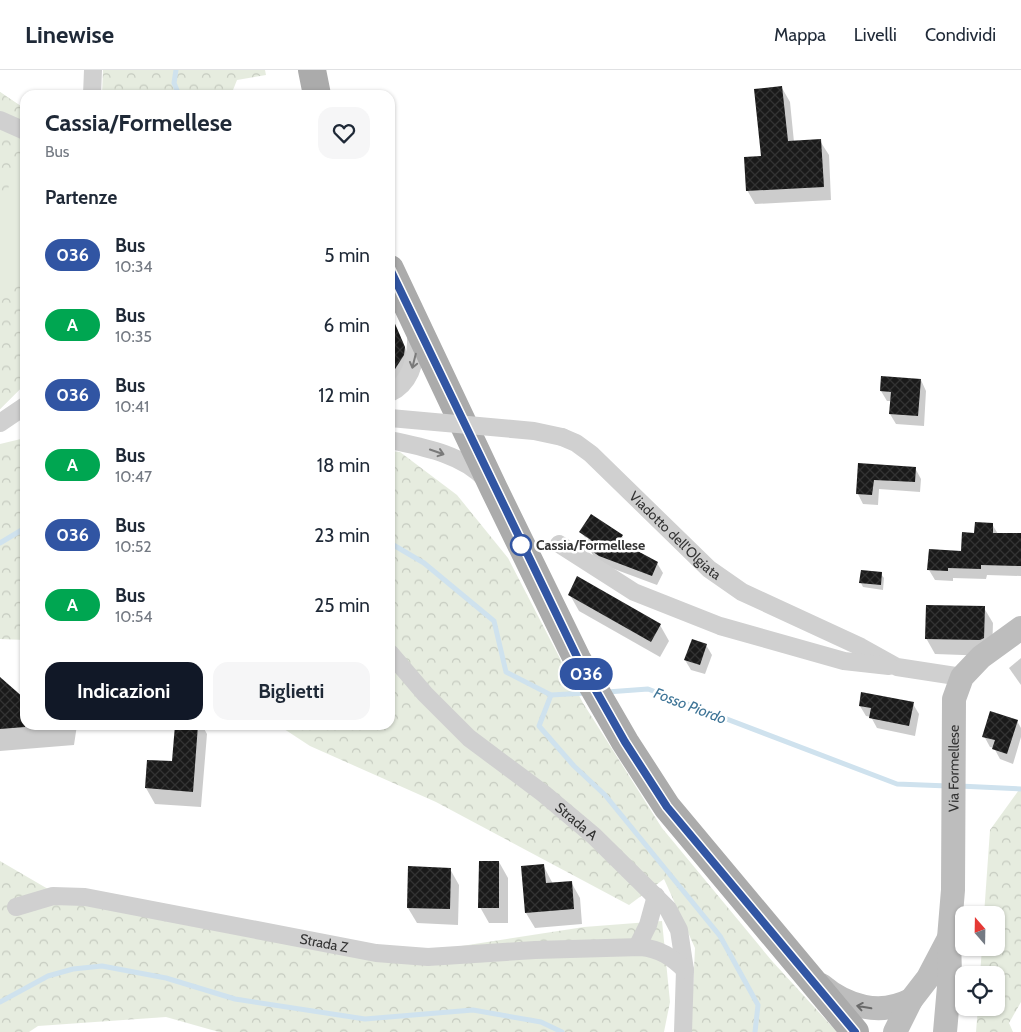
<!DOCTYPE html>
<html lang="it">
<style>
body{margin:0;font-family:Cabin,sans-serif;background:#f6f6f7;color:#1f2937;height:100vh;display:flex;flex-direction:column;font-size:19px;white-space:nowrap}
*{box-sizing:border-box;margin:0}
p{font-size:16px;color:#747a83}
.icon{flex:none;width:28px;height:28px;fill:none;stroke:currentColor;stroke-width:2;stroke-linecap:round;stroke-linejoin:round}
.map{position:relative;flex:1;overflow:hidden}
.side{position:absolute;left:20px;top:20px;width:375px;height:640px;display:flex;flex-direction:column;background:#fff;border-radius:15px;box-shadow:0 1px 4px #0004}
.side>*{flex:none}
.badge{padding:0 10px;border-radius:16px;font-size:18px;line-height:32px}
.needle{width:32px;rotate:340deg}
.fabs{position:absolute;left:955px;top:836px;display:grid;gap:10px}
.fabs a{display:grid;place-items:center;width:50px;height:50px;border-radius:10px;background:#fff;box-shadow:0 1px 4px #0004;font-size:25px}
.map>.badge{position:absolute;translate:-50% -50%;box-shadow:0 0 0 2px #fff}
h2{padding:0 25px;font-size:19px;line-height:45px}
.round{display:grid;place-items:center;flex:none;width:52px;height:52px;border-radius:15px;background:#f6f6f7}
.headline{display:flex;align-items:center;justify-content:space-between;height:85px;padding:0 25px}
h1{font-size:24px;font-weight:700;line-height:38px}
.action{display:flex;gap:10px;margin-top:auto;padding:10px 25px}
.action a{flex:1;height:58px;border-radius:15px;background:#111827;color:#fff;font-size:20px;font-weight:700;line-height:58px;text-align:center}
.action a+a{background:#f6f6f7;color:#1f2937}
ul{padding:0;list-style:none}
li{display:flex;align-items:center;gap:15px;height:70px;padding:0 25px}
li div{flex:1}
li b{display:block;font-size:19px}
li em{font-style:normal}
li .badge{min-width:55px;font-weight:700;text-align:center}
header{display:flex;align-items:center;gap:30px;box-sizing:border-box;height:70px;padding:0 25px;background:#fff;border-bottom:1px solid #e0e1e3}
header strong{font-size:24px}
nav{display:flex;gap:28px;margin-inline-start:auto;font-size:18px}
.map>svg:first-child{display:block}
.green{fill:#e6ecdf}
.forest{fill:url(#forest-crowns)}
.shadow{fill:#0003}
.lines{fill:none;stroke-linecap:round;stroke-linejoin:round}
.stream{stroke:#cfe2ee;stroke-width:5}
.building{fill:url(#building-cross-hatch)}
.street{stroke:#d0d0d0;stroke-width:18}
.secondary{stroke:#bdbdbd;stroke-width:24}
.primary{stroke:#ababab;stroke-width:28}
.street-bridge{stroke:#d0d0d0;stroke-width:18}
.oneway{stroke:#7a7a7a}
.oneway2{stroke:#6a6a6a}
.line-casing{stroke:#fff;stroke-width:11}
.line{stroke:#3155a3;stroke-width:8}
.stop-dot{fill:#fff;stroke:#3155a3;stroke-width:2.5}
.labels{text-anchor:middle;stroke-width:5;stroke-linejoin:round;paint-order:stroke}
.street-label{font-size:14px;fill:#333;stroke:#fff}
.stop-label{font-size:14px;font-weight:bold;fill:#333;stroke:#fff;text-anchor:start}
.water-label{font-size:15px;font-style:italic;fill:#3f7597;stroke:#fff}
</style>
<header>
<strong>Linewise</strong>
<nav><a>Mappa</a><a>Livelli</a><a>Condividi</a></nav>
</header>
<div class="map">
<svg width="1021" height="962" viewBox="0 0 1021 962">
<defs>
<pattern id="forest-crowns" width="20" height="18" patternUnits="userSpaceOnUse" patternTransform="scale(1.25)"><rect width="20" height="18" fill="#e6ecdf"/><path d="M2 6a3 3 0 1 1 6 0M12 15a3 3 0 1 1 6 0" fill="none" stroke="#c6cbc0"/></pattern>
<pattern id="building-cross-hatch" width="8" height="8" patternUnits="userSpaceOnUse" patternTransform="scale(1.25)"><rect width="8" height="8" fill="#1a1a1a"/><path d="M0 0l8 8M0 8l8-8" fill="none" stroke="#333"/></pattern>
</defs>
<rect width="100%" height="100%" fill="#fff"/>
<polygon class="green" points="0,22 25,39 25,314 0,339"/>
<g class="forest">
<polygon points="103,0 265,0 266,5 237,10 231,25 102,25"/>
<polygon points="0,22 25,39 25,104 13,99 4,136 0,134"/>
<polygon points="25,142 25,314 0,339 0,230 20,199 21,145"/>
<polygon points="25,368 25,570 0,569 0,374"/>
<polygon points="390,381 400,382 457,425 508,488 583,633 662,758 772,891 837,962 691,962 695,878 664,809 629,835 436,732 310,676 278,655 390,655"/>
<polygon points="1021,717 1021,932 1009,953 1013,962 976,962 978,938 996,938 996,905 980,905 982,878 996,878 996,845 984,845 990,760"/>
<polygon points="0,791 60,826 397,886 584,857 662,851 670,932 664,962 219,962 166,947 38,956 29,962 0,962"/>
</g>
<g class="shadow">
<polygon points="782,18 790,32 794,72 820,71 829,85 831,130 755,134 747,120 762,87"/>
<polygon points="394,252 413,296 390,326 390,254"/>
<polygon points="921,310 926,321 924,356 896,354 890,344 891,331 887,331 881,321"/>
<polygon points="860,394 915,398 921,409 920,422 879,419 878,435 863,434 858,424"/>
<polygon points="992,454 998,464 1021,465 1021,506 987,505 986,509 953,508 953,511 935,510 929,500 962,483 975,464"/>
<polygon points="581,462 622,466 628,476 657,493 663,503 657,515 606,496 594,487 588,477 590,474"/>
<polygon points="881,504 884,508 883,520 863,517 861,513"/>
<polygon points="570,525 660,555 669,571 660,587 579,541"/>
<polygon points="984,538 993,553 992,584 990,586 935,584 926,568"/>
<polygon points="706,575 712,585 705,604 691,600 685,590"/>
<polygon points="1021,588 1021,615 1009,598"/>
<polygon points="0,610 25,631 25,628 25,655 77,655 74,675 0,681"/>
<polygon points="913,634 919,644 915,666 877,658 871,647 866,646 860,636"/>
<polygon points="1017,651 1021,658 1021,667 1013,694 1000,689 994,678 990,677 984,666"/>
<polygon points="176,655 202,655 207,664 201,737 155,734 146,718 173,693"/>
<polygon points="499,792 508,808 508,853 489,853 480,837"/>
<polygon points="543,795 553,814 571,812 580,828 582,854 535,858 526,843"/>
<polygon points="450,799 459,815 458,855 417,853 408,838"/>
</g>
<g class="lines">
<g class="stream">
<polyline points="176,0 174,13 179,25"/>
<polyline points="0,473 25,458"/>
<polyline points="390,473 424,493 494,551 506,602 551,625 586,623"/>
<polyline points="607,622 648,619 897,714 948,716"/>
<polyline points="551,625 539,656 574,696 605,725 720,866 758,935 755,962"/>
<polyline points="959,716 1021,719"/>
<polyline points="0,932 48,906 73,899 102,896 166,908 235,929 365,949 473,940 541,952 562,962"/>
</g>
</g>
<g class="building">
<polygon points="782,16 788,71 821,69 824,117 746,121 744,87 761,86 754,19"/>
<polygon points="390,242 405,277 404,285 390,307"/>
<polygon points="881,306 921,309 918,346 889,344 891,322 880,321"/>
<polygon points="858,393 916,397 915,412 874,410 872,425 856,424"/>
<polygon points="591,444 623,465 619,471 658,492 652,506 599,486 586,477 591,470 579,462"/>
<polygon points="975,452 993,453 993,463 1021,463 1021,496 981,495 981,499 948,498 948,501 927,500 929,479 961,481 962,462 974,463"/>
<polygon points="861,500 882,502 881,515 859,513"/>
<polygon points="577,506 661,554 651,572 568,525"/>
<polygon points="926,535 985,536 984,568 980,570 925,569"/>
<polygon points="692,569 707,574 700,595 684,590"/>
<polygon points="0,607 25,629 25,657 0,659"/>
<polygon points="861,622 914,632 909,656 869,648 871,638 859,636"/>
<polygon points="990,641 1018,650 1007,684 992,679 995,670 982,667"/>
<polygon points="175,655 198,655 193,722 145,718 147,690 172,691"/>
<polygon points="479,791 499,791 499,838 478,838"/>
<polygon points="544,794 546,813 572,811 574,839 525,843 521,796"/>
<polygon points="408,796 451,798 450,839 407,838"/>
</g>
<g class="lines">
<g class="street">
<polyline points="92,25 93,0"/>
<polyline points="0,50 25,61"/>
<path d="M390,323C413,312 417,286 416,262"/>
<polyline points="0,353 25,336"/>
<path id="s1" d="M562,367L576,373L591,384L709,499L742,522L861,577L897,597L962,607"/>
<path d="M390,370C422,377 462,384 485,409"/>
<polyline points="559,474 634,522 720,556 844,591 889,596"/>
<path id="s2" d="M390,583L425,624L469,668L544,724L594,766L668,839L679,860L685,900L683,962"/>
<path id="s3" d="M16,837L53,826L85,827L376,883L428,887L535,880L641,877C660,879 672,887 685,900"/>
<polyline points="637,877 648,855 656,826"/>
</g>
<g class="secondary">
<path d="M821,915C847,937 880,946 911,930"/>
<polyline points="895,962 911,930 928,908 949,868"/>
<path id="s4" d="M945,962L950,905L949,868L953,820L954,629L962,607L981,587L1021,558"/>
</g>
<g class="primary">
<polyline points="312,0 317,25"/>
<polyline points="390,199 494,419 577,589 625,672 667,737 855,962"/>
</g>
<polyline class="street-bridge" points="390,348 534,361 562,367"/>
</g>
<defs><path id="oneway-shaft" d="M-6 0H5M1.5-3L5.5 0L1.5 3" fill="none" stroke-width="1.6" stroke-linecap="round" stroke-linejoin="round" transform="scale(1.25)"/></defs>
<g class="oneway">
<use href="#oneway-shaft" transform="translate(414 291) rotate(104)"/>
<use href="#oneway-shaft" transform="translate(437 382) rotate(19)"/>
</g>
<use class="oneway2" href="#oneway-shaft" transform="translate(864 937) rotate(-170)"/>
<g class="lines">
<g class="line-casing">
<polyline id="line" points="390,199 578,589 625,672 667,737 855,962"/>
</g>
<use href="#line" class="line"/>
</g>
<circle class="stop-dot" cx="521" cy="475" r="10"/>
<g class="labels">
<g class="street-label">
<text dy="5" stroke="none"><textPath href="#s1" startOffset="151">Viadotto dell'Olgiata</textPath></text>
<text dy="5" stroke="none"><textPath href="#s4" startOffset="264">Via Formellese</textPath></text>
<text dy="5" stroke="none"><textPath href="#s2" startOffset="252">Strada A</textPath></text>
<text dy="5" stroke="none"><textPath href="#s3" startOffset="314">Strada Z</textPath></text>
</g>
<g class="stop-label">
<text x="536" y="480">Cassia/Formellese</text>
</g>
<g class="water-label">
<text transform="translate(690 636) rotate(21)" y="5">Fosso Piordo</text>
</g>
</g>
</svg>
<div class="fabs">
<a><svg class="needle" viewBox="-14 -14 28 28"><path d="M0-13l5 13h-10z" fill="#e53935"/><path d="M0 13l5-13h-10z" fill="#747a83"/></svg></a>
<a><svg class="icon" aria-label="locate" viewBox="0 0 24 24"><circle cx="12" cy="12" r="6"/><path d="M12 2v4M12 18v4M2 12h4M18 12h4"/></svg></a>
</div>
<b class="badge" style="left:586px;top:604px;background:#3155a3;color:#fff">036</b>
<section class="side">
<div class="headline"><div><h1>Cassia/Formellese</h1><p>Bus</p></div><a class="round"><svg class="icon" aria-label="heart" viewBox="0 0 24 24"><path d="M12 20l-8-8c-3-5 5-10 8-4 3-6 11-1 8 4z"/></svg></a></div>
<h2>Partenze</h2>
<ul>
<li><span class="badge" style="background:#3155a3;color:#fff">036</span><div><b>Bus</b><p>10:34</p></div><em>5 min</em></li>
<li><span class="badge" style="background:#00a651;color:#fff">A</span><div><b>Bus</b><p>10:35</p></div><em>6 min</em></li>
<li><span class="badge" style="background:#3155a3;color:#fff">036</span><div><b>Bus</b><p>10:41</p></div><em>12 min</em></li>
<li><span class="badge" style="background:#00a651;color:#fff">A</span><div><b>Bus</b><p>10:47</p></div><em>18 min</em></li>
<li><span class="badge" style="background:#3155a3;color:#fff">036</span><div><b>Bus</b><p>10:52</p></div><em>23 min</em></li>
<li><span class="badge" style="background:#00a651;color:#fff">A</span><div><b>Bus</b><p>10:54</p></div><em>25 min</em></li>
</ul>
<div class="action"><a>Indicazioni</a><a>Biglietti</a></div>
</section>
</div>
